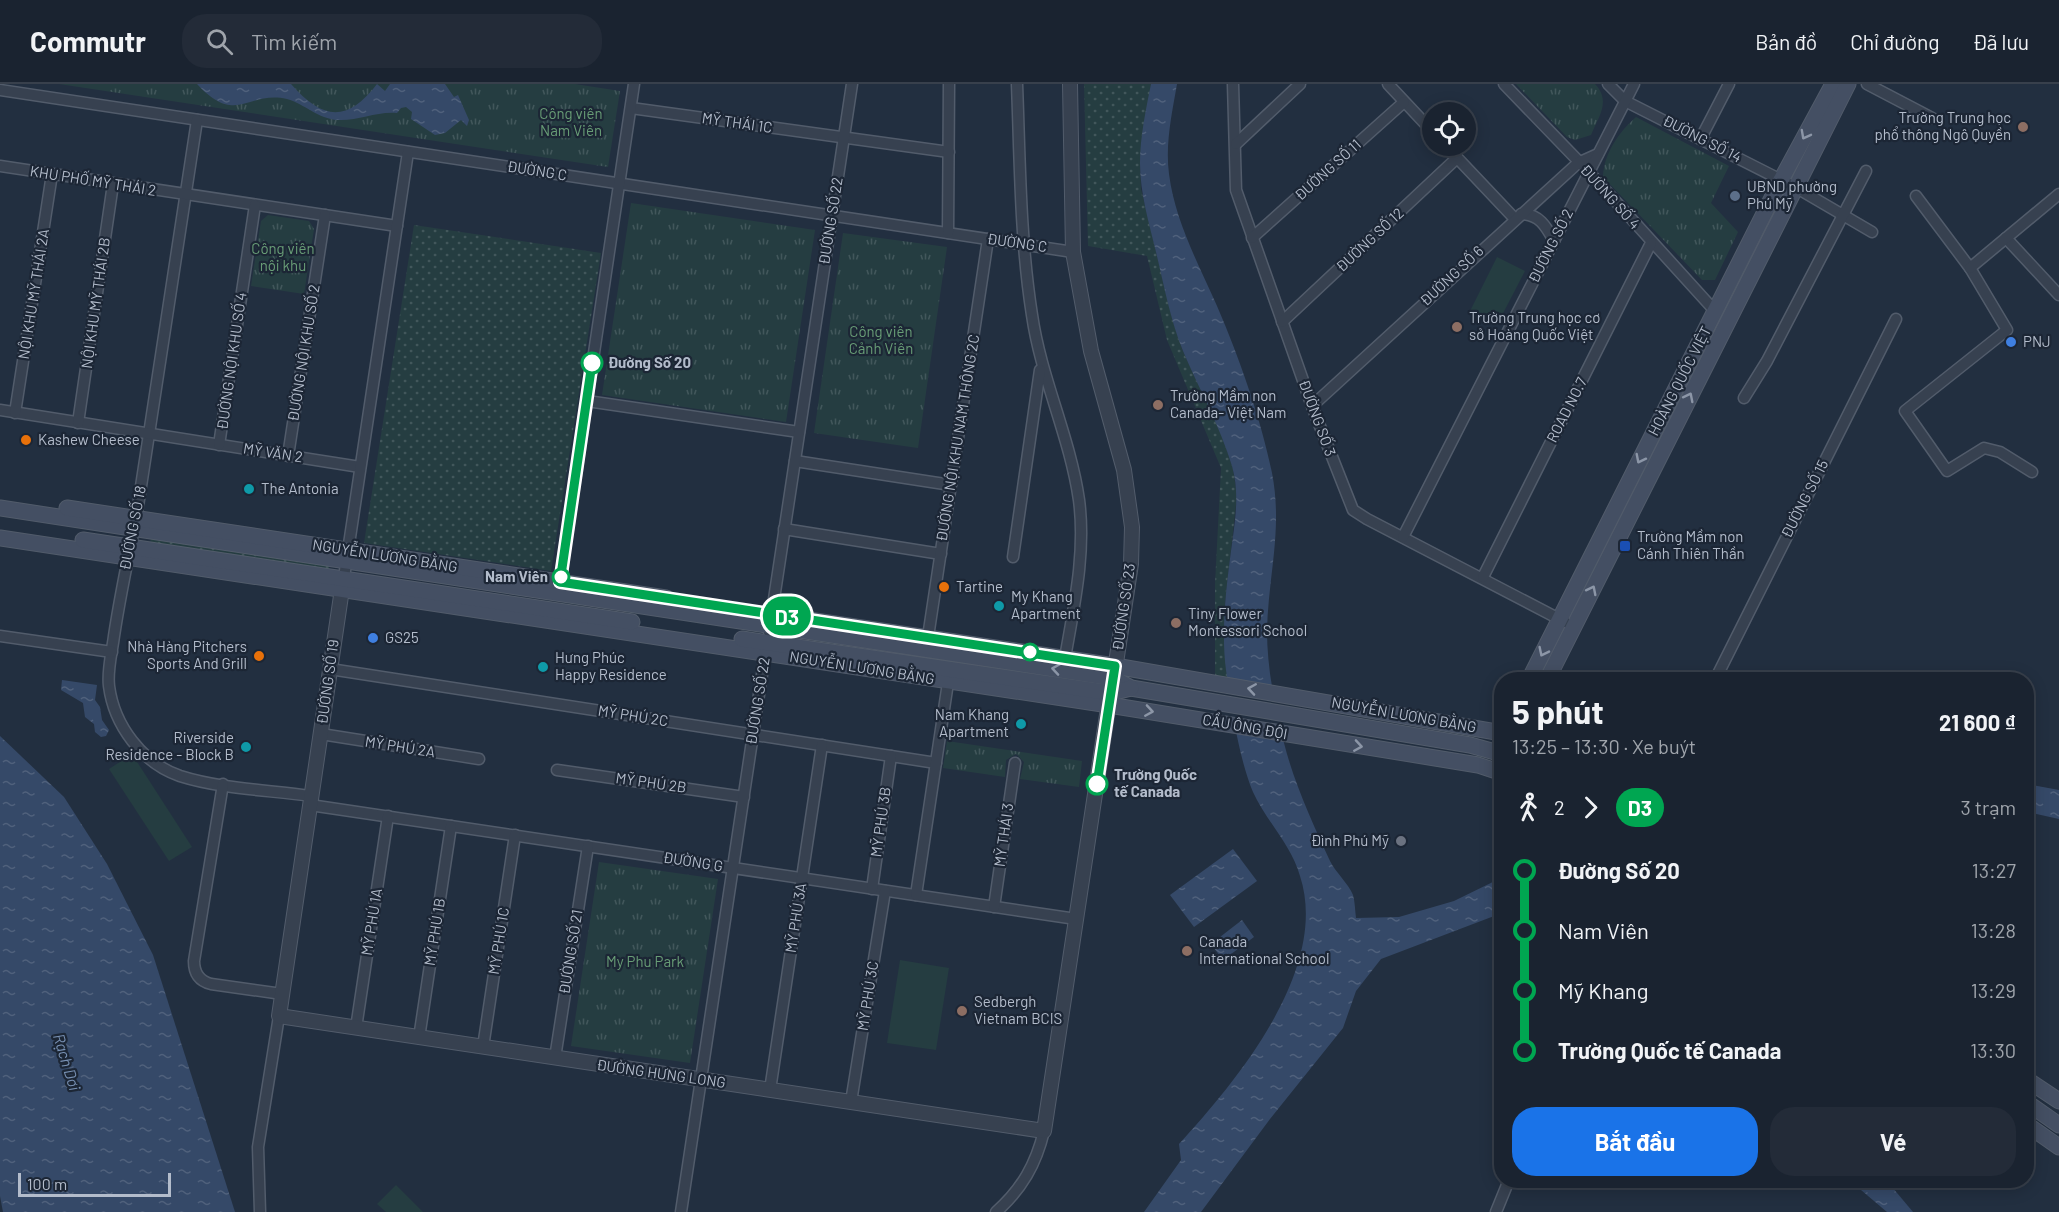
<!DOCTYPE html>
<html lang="vi">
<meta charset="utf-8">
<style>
body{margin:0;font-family:Barlow,sans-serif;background:#232b38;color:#f1f3f6;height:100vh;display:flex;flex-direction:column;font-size:22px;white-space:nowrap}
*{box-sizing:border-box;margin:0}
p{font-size:20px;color:#9fa4ab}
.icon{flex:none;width:33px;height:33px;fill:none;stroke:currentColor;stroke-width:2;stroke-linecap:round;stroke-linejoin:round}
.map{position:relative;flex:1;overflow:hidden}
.side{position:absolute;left:1494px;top:588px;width:540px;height:516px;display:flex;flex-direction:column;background:#1a2330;border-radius:24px;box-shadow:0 3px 15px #0003,0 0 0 2px #38404c}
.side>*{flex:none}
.badge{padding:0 12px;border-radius:20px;font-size:21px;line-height:39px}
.buttons{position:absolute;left:1422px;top:18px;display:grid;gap:12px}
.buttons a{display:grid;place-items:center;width:54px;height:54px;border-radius:50%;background:#1a2330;box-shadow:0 3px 15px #0003,0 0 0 2px #38404c;font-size:30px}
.scale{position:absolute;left:18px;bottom:15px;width:153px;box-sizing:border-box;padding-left:6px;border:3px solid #b3bccb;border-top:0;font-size:16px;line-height:21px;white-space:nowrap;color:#b3bccb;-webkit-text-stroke:4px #1c2635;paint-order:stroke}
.map>.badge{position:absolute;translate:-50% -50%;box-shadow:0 0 0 3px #fff}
.legs{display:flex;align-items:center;gap:9px;height:66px;padding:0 18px;font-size:20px}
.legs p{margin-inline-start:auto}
.head{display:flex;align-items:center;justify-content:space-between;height:102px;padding:0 18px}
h1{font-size:33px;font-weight:700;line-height:45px}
.action{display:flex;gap:12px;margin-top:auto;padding:12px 18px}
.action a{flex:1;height:69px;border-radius:24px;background:#1a73e8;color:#fff;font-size:24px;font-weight:700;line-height:69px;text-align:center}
.action a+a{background:#232b38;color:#f1f3f6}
ul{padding:0 18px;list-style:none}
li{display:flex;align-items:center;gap:21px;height:60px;font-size:22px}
li i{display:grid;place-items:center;width:9px;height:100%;margin:0 8px;background:currentColor}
li i::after{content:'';width:15px;height:15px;margin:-8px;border:4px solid;border-radius:50%;background:#1a2330}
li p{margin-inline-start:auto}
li:first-child i{background:linear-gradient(#0000 50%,currentColor 0)}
li:last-child i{background:linear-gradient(currentColor 50%,#0000 0)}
header{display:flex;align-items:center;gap:36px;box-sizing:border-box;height:84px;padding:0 30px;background:#1a2330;border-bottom:2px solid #38404c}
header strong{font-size:28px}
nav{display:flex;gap:33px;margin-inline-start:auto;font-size:21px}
.search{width:420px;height:54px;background:#232b38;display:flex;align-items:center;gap:15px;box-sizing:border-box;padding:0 21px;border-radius:24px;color:#9fa4ab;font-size:22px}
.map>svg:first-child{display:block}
.grass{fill:url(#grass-dots)}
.park{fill:url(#park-tufts)}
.garden{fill:#253d41}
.water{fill:url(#water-ripples)}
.pier{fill:#222f40}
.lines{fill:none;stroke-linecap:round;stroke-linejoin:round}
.minor-casing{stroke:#525c6b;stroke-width:13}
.tertiary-casing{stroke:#525c6b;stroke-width:16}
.secondary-casing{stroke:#525c6b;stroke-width:17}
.minor{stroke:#374150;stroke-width:10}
.tertiary{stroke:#374150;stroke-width:14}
.secondary{stroke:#444f63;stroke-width:15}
.oneway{stroke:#8c96a7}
.line-1-casing{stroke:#fff;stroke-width:14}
.line-1{stroke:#00a651;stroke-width:9}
.education-dot{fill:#8d6e63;stroke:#1c2635;stroke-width:2}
.service-dot{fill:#5c6f8a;stroke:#1c2635;stroke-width:2}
.shop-dot{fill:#3f7fe0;stroke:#1c2635;stroke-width:2}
.stop-1-dot{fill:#fff;stroke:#00a651;stroke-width:3}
.food-dot{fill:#e8710a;stroke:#1c2635;stroke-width:2}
.culture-dot{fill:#0f9aa8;stroke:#1c2635;stroke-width:2}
.transit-dot{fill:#1a4fb4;stroke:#1c2635;stroke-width:2}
.worship-dot{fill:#6b7280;stroke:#1c2635;stroke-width:2}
.labels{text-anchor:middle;stroke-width:4.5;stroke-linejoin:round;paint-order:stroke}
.park-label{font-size:15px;fill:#689d76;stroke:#1c2635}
.poi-label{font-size:15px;fill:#b3bccb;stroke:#1c2635;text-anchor:start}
.street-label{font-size:15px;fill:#b3bccb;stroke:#1c2635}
.stop-label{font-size:15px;font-weight:bold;fill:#b3bccb;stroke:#1c2635;text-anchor:start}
.water-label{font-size:16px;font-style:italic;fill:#7891b4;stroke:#1c2635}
</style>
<header>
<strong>Commutr</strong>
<div class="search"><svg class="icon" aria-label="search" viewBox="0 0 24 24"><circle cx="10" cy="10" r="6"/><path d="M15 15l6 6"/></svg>Tìm kiếm</div>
<nav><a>Bản đồ</a><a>Chỉ đường</a><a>Đã lưu</a></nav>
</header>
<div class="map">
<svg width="2059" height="1128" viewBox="0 0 2059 1128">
<defs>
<pattern id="grass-dots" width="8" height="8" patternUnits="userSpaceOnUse" patternTransform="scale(1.5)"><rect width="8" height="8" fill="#253d41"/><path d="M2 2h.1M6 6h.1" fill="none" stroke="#42575b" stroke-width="1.8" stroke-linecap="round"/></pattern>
<pattern id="park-tufts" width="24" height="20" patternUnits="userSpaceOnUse" patternTransform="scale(1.5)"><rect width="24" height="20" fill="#253d41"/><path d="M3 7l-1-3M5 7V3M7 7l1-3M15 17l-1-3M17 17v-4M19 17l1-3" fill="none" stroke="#42575b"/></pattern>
<pattern id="water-ripples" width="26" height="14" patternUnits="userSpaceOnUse" patternTransform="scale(1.5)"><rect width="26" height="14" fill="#354968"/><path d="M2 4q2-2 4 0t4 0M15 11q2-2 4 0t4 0" fill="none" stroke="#50617c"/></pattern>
</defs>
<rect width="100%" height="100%" fill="#222f40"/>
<g class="grass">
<polygon points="1084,0 1151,0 1140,77 1141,105 1172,234 1182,265 1223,354 1233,385 1237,412 1225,519 1228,595 1215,593 1215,500 1221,384 1167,256 1147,172 1088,162"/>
<polygon points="414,141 601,169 551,487 364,459"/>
<polygon points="151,454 329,481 329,486 150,459"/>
</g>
<g class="park">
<polygon points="59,0 575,0 620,7 608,83"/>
<path d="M1516,0H1595C1611,17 1599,32 1591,51L1575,56L1567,53Z"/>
<path d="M1636,33L1729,82L1711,119L1738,148L1715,196H1702L1603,93C1604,69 1619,48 1636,33Z"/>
<polygon points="631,119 815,146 786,338 602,311"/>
<polygon points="268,131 309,137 314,145 304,210 251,202 261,137"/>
<polygon points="843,149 947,163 918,364 814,349"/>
<polygon points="947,657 1082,677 1079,703 1020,695 1024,678 1016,670 1006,676 1005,693 943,684"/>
<polygon points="599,778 718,795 690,979 571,962"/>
</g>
<g class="garden">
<polygon points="1497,173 1525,187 1497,241 1470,227"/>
<polygon points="132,670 192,763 169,777 109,685"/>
<polygon points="900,876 949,884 936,966 887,959"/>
<polygon points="396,1101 423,1128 386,1128 377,1120"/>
</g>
<g class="water">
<path d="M197,0H291C323,37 348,38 377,0L385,7L390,0H445L454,13L458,11L469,36L467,42L461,36L445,49L435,51L411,35L412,28L406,23L401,24L397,29C377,27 358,37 338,36C318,35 305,20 287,15C247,6 237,43 197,0Z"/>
<path d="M1151,0H1177C1172,29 1165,60 1169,90C1175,137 1198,179 1217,222C1239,273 1261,335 1272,389C1283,446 1268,492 1267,547C1267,584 1275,624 1284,659C1294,699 1313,740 1330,777C1336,789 1348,799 1353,811C1355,818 1355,827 1356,834L1399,833L1454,817L1501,794L1502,829L1381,875L1356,907L1343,944L1270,1035L1201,1128H1144L1181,1076L1179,1060C1238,996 1330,884 1300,792C1291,760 1266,737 1253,708C1239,675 1231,621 1226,586C1221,547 1226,505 1231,467C1235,438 1240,410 1232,382C1220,342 1199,305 1183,267C1170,235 1164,201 1156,168C1149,139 1140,109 1140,79C1140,53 1146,25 1151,0Z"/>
<polygon points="62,596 97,601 95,616 100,623 102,636 109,646 106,652 101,653 95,648 94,640 85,633 83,619 61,606"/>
<polygon points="0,652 64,713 107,780 153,871 235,1128 3,1128 0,1112"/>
<polygon points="2027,700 2059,706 2059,735 2027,728"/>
<polygon points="1233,765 1257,797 1194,843 1170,811"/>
<polygon points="1242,836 1254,853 1223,876 1211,860"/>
<polygon points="1856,1097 1887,1097 1913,1128 1887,1128 1861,1106"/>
</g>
<polygon class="pier" points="1224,594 1276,603 1286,656 1235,648"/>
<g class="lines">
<g class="minor-casing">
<g id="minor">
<path d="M1017,0C1020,77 1020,155 1032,231C1041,294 1070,353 1079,416C1086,469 1074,522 1065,574"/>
<polyline points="1233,0 1236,106 1312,322 1353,426 1367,435 1565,538"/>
<polyline points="1388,0 1432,47"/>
<polyline points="1504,0 1589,88 1715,227"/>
<polyline points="1608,0 1625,17 1795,103 1872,148"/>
<polyline points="1867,0 1932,34"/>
<polyline points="0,6 1073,168"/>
<polyline points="631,24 949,68"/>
<path d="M197,36L136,435C128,474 120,512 114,552C112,568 107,586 109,602C114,641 142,679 180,692C221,705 269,706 311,712"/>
<polyline points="1701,54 1729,0"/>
<polyline points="1236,60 1300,0"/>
<polyline points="1446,62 1515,135"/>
<polyline points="0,82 397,142"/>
<polyline points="1916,112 1970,184 2007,246 1905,327 1947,387 1984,364 2000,368 2032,388"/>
<path d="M1521,130C1539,130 1546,142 1554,157"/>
<polyline points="948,149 949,0"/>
<polyline points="1252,154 1404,18"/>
<polyline points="2006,154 2059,211"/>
<polyline points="1970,184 2059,110"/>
<polyline points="1282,238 1457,74"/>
<polyline points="1744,314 1767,277 1866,87"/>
<polyline points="587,317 799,348"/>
<polyline points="1312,322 1578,79 1598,70"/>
<polyline points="0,326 360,383"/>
<polyline points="15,329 52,90"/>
<polyline points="78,339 113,100"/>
<polyline points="219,361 255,121"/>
<polyline points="288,372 325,131"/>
<polyline points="795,377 951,401"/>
<polyline points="784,445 941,470"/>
<polyline points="1403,453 1634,0"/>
<polyline points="1013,473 1040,286"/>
<polyline points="1483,493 1651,159"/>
<polyline points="343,500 408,68"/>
<polyline points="559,504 634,0"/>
<polyline points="769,548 852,0"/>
<polyline points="0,552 112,568"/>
<polyline points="928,553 988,155"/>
<polyline points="330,585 936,679"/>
<polyline points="1715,596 1896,235"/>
<polyline points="321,650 479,675"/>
<polyline points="557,686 744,713"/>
<path d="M223,700L194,877C194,889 199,897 211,900L282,910"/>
<polyline points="310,721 1076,835"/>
<polyline points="872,805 891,672"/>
<polyline points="916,811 949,592"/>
<polyline points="994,823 1015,679"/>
<polyline points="356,944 388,732"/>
<polyline points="419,954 451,742"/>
<polyline points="483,963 515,751"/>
<polyline points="555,974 588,762"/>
<polyline points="770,1006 822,661"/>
<polyline points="851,1018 885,807"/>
<polyline points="260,1128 258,1063 279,932"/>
<polyline points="681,1128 766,564"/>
<path d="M996,1128C1022,1105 1036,1080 1044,1047"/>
<polyline points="1496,1128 1509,1096"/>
</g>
</g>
<g class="tertiary-casing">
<g id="tertiary">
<polyline points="1070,0 1073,168 1091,267 1124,386 1132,443 1131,480 1114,592"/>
<polyline points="342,505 279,932 1044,1047 1110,611"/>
</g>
</g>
<g class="secondary-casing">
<g id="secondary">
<polyline points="0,424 1113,594 1131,604 1470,661 1502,670"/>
<polyline points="67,424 666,514"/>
<polyline points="0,454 1109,621 1478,681 1502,689"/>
<polyline points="83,456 632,538"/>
<polyline points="782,532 1115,582 1502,649"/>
<polyline points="742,555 1111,609 1131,604"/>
<polyline points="1529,596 1781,96 1833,0"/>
<polyline points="1547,596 1848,0"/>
<polyline points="2026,995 2059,1017"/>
<polyline points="2026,1018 2059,1041"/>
<polyline points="2026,1040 2059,1063"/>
</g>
</g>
<use href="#minor" class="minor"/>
<use href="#tertiary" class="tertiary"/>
<use href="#secondary" class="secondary"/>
</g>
<defs><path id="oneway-chevron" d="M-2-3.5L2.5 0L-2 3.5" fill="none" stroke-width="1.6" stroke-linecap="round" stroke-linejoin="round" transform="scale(1.5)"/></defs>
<g class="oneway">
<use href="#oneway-chevron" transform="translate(1805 51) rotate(118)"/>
<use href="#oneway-chevron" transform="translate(1689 313) rotate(-63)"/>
<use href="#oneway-chevron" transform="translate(1640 375) rotate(117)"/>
<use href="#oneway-chevron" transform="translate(1592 506) rotate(-63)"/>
<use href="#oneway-chevron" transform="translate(1543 568) rotate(116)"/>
<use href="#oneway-chevron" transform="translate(1056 585) rotate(-171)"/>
<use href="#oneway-chevron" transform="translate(1252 605) rotate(-171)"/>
<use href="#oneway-chevron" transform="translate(1149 627) rotate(9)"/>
<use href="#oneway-chevron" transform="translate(1358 662) rotate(9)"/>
</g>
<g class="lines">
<g class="line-1-casing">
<polyline id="line-1" points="592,279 560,498 1115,582 1097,700"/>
</g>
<use href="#line-1" class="line-1"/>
</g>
<g class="education-dot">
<circle cx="2023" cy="43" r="6"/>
<circle cx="1457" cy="243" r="6"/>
<circle cx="1158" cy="321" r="6"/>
<circle cx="1176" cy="539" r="6"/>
<circle cx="1187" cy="867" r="6"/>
<circle cx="962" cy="927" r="6"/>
</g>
<circle class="service-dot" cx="1735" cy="112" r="6"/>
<g class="shop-dot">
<circle cx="2011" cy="258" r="6"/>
<circle cx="373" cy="554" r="6"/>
</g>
<g class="stop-1-dot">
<circle cx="592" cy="279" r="10"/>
<circle cx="561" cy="493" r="8"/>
<circle cx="1030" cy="568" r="8"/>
<circle cx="1097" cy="700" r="10"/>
</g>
<g class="food-dot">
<circle cx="26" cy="356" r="6"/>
<circle cx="944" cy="503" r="6"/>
<circle cx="259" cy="572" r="6"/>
</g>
<g class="culture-dot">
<circle cx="249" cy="405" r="6"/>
<circle cx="999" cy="522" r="6"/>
<circle cx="543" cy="583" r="6"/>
<circle cx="1021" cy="640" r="6"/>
<circle cx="246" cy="663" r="6"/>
</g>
<rect class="transit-dot" x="1619" y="456" width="12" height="12" rx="3"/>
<circle class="worship-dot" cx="1401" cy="757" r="6"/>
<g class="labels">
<g class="park-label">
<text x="571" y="35">Công viên<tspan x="571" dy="17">Nam Viên</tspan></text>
<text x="283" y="170">Công viên<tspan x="283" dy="17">nội khu</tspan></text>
<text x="881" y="253">Công viên<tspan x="881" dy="17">Cảnh Viên</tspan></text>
<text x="645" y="883">My Phu Park</text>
</g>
<g class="poi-label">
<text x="2011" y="39" text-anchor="end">Trường Trung học<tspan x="2011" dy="17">phổ thông Ngô Quyền</tspan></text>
<text x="1747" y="108">UBND phường<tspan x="1747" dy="17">Phú Mỹ</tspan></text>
<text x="1469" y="239">Trường Trung học cơ<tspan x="1469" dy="17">sở Hoàng Quốc Việt</tspan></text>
<text x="2023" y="263">PNJ</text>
<text x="1170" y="317">Trường Mầm non<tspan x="1170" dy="17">Canada- Việt Nam</tspan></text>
<text x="38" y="361">Kashew Cheese</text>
<text x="261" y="410">The Antonia</text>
<text x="1637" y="458">Trường Mầm non<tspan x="1637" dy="17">Cánh Thiên Thần</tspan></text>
<text x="956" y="508">Tartine</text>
<text x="1011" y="518">My Khang<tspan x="1011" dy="17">Apartment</tspan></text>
<text x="1188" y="535">Tiny Flower<tspan x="1188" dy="17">Montessori School</tspan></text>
<text x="385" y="559">GS25</text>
<text x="247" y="568" text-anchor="end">Nhà Hàng Pitchers<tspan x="247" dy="17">Sports And Grill</tspan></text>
<text x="555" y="579">Hưng Phúc<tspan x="555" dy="17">Happy Residence</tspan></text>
<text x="1009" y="636" text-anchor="end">Nam Khang<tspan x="1009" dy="17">Apartment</tspan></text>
<text x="234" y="659" text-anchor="end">Riverside<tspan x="234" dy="17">Residence - Block B</tspan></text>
<text x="1389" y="762" text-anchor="end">Đình Phú Mỹ</text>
<text x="1199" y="863">Canada<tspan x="1199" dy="17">International School</tspan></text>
<text x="974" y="923">Sedbergh<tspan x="974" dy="17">Vietnam BCIS</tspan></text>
</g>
<g class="street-label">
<text transform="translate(737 39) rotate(8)" y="5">MỸ THÁI 1C</text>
<text transform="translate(1702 55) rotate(27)" y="5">ĐƯỜNG SỐ 14</text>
<text transform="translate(1328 86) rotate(-42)" y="5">ĐƯỜNG SỐ 11</text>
<text transform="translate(537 87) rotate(9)" y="5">ĐƯỜNG C</text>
<text transform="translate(93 97) rotate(9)" y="5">KHU PHỐ MỸ THÁI 2</text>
<text transform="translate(1610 113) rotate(48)" y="5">ĐƯỜNG SỐ 4</text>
<text transform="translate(831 137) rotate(-81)" y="5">ĐƯỜNG SỐ 22</text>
<text transform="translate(1370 156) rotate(-43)" y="5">ĐƯỜNG SỐ 12</text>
<text transform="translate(1017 159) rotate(8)" y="5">ĐƯỜNG C</text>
<text transform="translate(1551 162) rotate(-63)" y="5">ĐƯỜNG SỐ 2</text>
<text transform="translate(1452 192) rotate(-43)" y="5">ĐƯỜNG SỐ 6</text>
<text transform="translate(34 210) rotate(-81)" y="5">NỘI KHU MỸ THÁI 2A</text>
<text transform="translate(96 219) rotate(-82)" y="5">NỘI KHU MỸ THÁI 2B</text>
<text transform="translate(304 269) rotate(-81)" y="5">ĐƯỜNG NỘI KHU SỐ 2</text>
<text transform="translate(232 277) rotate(-82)" y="5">ĐƯỜNG NỘI KHU SỐ 4</text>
<text transform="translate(1680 297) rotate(-63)" y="5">HOÀNG QUỐC VIỆT</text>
<text transform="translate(1567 326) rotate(-63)" y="5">ROAD NO.7</text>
<text transform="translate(1317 334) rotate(70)" y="5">ĐƯỜNG SỐ 3</text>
<text transform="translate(958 354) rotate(-81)" y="5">ĐƯỜNG NỘI KHU NAM THÔNG 2C</text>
<text transform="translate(273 369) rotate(9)" y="5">MỸ VĂN 2</text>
<text transform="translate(1805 415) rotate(-63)" y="5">ĐƯỜNG SỐ 15</text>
<text transform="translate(133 444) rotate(-79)" y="5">ĐƯỜNG SỐ 18</text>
<text transform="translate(385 472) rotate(9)" y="5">NGUYỄN LƯƠNG BẰNG</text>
<text transform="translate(1124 523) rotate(-82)" y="5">ĐƯỜNG SỐ 23</text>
<text transform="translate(862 584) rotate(9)" y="5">NGUYỄN LƯƠNG BẰNG</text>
<text transform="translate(328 598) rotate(-82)" y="5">ĐƯỜNG SỐ 19</text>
<text transform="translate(758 617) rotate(-81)" y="5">ĐƯỜNG SỐ 22</text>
<text transform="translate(1404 631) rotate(10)" y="5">NGUYỄN LƯƠNG BẰNG</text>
<text transform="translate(633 632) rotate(9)" y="5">MỸ PHÚ 2C</text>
<text transform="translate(1245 643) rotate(10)" y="5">CẦU ÔNG ĐỘI</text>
<text transform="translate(400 663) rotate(9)" y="5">MỸ PHÚ 2A</text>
<text transform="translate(651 699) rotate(8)" y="5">MỸ PHÚ 2B</text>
<text transform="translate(881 738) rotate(-82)" y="5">MỸ PHÚ 3B</text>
<text transform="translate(1004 751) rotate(-82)" y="5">MỸ THÁI 3</text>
<text transform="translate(693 778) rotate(9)" y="5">ĐƯỜNG G</text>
<text transform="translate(796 834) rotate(-81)" y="5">MỸ PHÚ 3A</text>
<text transform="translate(372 838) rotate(-81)" y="5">MỸ PHÚ 1A</text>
<text transform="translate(435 848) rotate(-81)" y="5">MỸ PHÚ 1B</text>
<text transform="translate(499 857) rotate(-81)" y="5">MỸ PHÚ 1C</text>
<text transform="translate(571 868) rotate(-81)" y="5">ĐƯỜNG SỐ 21</text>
<text transform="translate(868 912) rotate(-81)" y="5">MỸ PHÚ 3C</text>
<text transform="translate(661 990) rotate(8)" y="5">ĐƯỜNG HƯNG LONG</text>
</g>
<g class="stop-label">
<text x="608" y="284">Đường Số 20</text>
<text x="548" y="498" text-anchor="end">Nam Viên</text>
<text x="1114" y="696">Trường Quốc<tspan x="1114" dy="17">tế Canada</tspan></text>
</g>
<g class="water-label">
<text transform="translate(67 978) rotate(73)" y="6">Rạch Dơi</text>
</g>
</g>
</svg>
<div class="buttons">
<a><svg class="icon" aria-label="locate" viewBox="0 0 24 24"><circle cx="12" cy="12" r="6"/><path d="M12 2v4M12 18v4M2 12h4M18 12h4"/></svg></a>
</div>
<div class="scale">100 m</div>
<b class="badge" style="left:787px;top:532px;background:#00a651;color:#fff">D3</b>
<section class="side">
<div class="head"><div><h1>5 phút</h1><p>13:25 – 13:30 · Xe buýt</p></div><b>21 600 ₫</b></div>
<div class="legs"><svg class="icon" aria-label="walk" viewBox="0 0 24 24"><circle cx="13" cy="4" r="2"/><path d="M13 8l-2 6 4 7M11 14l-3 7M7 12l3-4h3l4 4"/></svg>2<svg class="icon" aria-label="forward" viewBox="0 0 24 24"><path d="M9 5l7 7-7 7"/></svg><b class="badge" style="background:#00a651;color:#fff">D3</b><p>3 trạm</p></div>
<ul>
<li><i style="color:#00a651"></i><b>Đường Số 20</b><p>13:27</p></li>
<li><i style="color:#00a651"></i><span>Nam Viên</span><p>13:28</p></li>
<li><i style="color:#00a651"></i><span>Mỹ Khang</span><p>13:29</p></li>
<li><i style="color:#00a651"></i><b>Trường Quốc tế Canada</b><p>13:30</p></li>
</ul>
<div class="action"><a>Bắt đầu</a><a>Vé</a></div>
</section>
</div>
